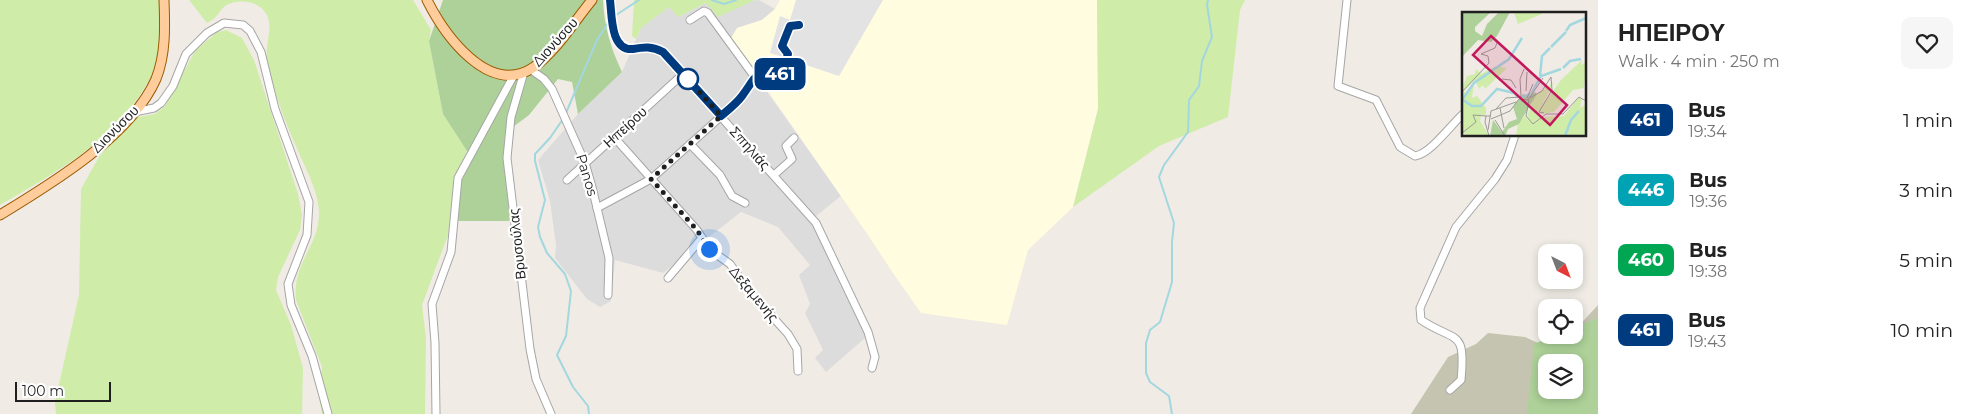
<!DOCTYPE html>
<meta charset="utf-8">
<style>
body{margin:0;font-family:Montserrat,sans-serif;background:#f6f6f6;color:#222;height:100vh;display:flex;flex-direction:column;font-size:19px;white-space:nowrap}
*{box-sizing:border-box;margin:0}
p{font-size:16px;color:#767676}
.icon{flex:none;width:28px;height:28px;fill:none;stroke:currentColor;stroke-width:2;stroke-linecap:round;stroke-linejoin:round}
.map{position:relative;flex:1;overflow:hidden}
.sheet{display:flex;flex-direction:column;background:#fff;width:375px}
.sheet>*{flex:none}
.badge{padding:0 10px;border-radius:8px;font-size:18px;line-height:32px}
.needle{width:32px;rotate:138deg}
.fabs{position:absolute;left:1538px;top:244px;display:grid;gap:10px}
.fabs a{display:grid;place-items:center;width:45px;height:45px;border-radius:10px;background:#fff;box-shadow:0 2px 8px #0003;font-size:25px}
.scale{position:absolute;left:15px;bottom:12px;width:96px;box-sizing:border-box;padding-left:5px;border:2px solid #1f1f1f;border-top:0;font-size:14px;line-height:18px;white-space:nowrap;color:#1f1f1f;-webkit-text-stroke:4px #fff;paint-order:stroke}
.you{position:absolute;width:25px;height:25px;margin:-12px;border:4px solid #fff;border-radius:50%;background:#1a73e8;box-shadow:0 0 0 8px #1a73e833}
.map>.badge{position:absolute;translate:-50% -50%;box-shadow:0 0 0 2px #fff}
.round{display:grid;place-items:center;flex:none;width:52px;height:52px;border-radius:10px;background:#f6f6f6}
.headline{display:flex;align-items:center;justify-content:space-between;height:85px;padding:0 20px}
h1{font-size:24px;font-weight:600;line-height:38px}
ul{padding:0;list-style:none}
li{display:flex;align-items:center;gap:15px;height:70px;padding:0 20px}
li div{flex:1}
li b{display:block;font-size:19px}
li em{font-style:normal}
li .badge{min-width:55px;font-weight:700;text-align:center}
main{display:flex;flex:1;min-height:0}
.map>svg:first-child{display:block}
.residential{fill:#dddcdc}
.education{fill:#fffcdf}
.construction{fill:#c5c4b0;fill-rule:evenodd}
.grass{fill:#cfeca9}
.forest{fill:#add198;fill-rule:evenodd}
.parking{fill:#e3e3e3}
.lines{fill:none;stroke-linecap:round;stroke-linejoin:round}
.stream{stroke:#a3d7e0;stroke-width:2}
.minor-casing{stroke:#a6a6a6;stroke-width:9}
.major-casing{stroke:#9a5b00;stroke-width:11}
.minor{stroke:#fff;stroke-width:7}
.major{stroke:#ffcc9b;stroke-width:9}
.line-casing{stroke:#fff;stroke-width:11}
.line{stroke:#003b80;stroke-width:8}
.walk{stroke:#1f1f1f;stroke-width:5;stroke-dasharray:0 9}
.stop-dot{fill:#fff;stroke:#003b80;stroke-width:2.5}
.labels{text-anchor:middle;stroke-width:4.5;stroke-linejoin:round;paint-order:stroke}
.street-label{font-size:14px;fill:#1f1f1f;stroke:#fff}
.inset-river{fill:none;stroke:#a3d7e0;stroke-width:2.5}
.inset-road{fill:none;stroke:#9c9a96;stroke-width:1}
.view{fill:#c2185b;fill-opacity:0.15;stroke:#c2185b;stroke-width:2.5}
.inset-edge{fill:none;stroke:#1f1f1f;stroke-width:2.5}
</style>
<main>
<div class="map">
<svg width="1598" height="414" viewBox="0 0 1598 414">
<rect width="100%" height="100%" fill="#f0ece5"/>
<polygon class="residential" points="759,0 775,9 762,20 737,28 760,82 841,196 816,216 872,332 826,372 815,358 823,350 805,313 810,304 799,275 810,265 778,227 741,212 663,273 615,260 611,301 600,307 587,299 555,258 556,245 550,201 538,160 578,114 622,72 641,28 669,7 678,17 706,3"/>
<polygon class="education" points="780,0 1097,0 1098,109 1073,207 1028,250 1007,325 921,313 893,273 868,235 731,38 737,28 762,20 775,9"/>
<path class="construction" d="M1598,305V414H1411L1448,357L1476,344L1488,333L1525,337L1551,349L1574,335V331ZM1546,362H1574V390H1546Z"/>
<g class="grass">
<path d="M0,0H160C160,21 162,45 156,65C153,74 147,84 142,92C107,145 53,174 0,205Z"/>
<path d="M189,0H413L431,30L429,41L443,114L467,151L454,179L448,235L422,305L426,338L425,414H322L319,397L322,367L296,300C292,263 319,246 319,214C319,193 307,172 299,153C286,124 273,91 267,60C264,41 278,21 260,7C251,0 235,0 225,6C217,13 218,18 207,23Z"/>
<polygon points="634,0 755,0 718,17 706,3 678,17 669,7 641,28 636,39 632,36"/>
<polygon points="1097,0 1245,0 1240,10 1228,117 1159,146 1073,207 1098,109"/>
<polygon points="226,30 242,38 254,60 298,194 302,215 300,230 278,277 276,290 291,325 303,368 302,414 56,414 55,402 79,295 81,189 100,155 138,117 155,114 165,106 195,51 217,32"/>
</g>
<g class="forest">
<path d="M443,0H603C604,26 611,49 622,72L578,114L572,82L558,79L529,115L505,133L504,159L510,221H458L461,182L474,156L467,151L443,114L429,41Z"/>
<path d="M1598,318V414H1527L1534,344L1555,335H1574V328ZM1546,362H1574V390H1546Z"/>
</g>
<polygon class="parking" points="796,0 883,0 839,76 770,53 780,16 790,20"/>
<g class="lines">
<g class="stream">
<polyline points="712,0 724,4 736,0"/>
<polyline points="613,17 639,0"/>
<polyline points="566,113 597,40 610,20"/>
<polyline points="563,119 550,138 535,154 535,161 545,200 538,227 540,237 547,253 565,274 571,291 566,336 557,355 573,387 588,406 589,414"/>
<polyline points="1172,414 1169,396 1150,382 1146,373 1146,343 1150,330 1160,322 1172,282 1172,242 1174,223 1159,177 1164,165 1188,132 1189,100 1199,86 1202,61 1212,37 1207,5 1208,0"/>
</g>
<g class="minor-casing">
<g id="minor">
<path d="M610,0C612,14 610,51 633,49C644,48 652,46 663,52L816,223L868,332L875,357L872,368"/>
<path d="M1347,0L1338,86L1376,100L1400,147L1415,156C1431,153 1449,127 1463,114"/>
<polyline points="690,20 704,11 708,13 754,76"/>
<polyline points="530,69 544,79 552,89 585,163 592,187 609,258 608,295"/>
<polyline points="524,72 511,117 507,158 530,349 536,379 551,414"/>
<polyline points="134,112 154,108 161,103 173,86 186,54 207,33 224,23 243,25 250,31 261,52 275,109 309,202 307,235 288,284 291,305 312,356 328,414"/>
<polyline points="614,137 697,230 709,249 730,264 749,291 788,334 797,349 798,371"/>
<polyline points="690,144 720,175 732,196 745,203"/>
<polyline points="774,175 792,159 786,146 794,138"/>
<polyline points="567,180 683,74"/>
<polyline points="597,208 651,179 735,104 758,74"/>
<polyline points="668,278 702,238"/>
<path d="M1450,390L1461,380C1466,328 1456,343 1421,320L1420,308L1456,227L1495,179L1507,160L1515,135"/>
<polyline points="436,414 435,343 432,304 451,252 458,178 514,75"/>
</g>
</g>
<g class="major-casing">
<g id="major">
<path d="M427,0C444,34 489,98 534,67C557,50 574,22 592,0"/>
<path d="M0,215C51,184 131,136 156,79C166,54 165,26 164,0"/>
</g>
</g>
<use href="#minor" class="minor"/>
<use href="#major" class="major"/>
</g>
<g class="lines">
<g class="line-casing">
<path id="line" d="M610,0C612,14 610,51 633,49C644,47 652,46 663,52L721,116C728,110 736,104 742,96C757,76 753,71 782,74L788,54L782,46L790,26L799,25"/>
</g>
<use href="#line" class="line"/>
<polyline class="walk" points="688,79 721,116 651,179 697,230 709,249"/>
</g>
<circle class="stop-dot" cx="688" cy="79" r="10"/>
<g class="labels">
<g class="street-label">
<text transform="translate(555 42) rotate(-48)" y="5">Διονύσου</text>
<text transform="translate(625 127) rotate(-42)" y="5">Ηπείρου</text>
<text transform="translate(115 129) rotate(-45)" y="5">Διονύσου</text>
<text transform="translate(750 148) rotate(48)" y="5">Σπηλιάς</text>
<text transform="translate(587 175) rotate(73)" y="5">Panos</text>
<text transform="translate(517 244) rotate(-96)" y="5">Βρυσούλας</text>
<text transform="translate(754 294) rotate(50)" y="5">Δεξαμενής</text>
</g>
</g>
<g transform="translate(1462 12)">
<rect width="124" height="124" fill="#f0ece5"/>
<path d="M52,0H79L80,2L56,12ZM120,48L119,53L124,50L122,76L111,78L92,100L78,102L77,98L75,101L78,105L102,104L116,86H120L118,96L124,92V124H54L56,112L63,104L67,110L65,105L72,85L92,70L79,95L99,68ZM34,54L45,56L23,77L21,73L17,77L13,68L1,79L5,82L12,71L10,86L15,84L24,96V103H19L18,109L27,124H6L0,120V77L5,64L13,62L14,57L19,62Z" fill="#cfeca9"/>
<path d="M0,0H29L13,15V19L20,24L25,12L37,0H48L35,24L29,30L16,28L0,45ZM73,80L75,82L57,112L46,117L43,124H28L31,108L40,120L47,110L55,107L51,95L61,82L67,84Z" fill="#add198"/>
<path class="inset-river" d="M104,19L108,13L124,6M89,35L104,20M101,56L108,49L119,47M78,64L80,44L88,36M60,85L69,82L79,64L99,57M0,88L12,71L47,47L60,26M1,88L10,94H19L35,77L52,81L56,85M103,124L109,108L117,99"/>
<path class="inset-road" d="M40,67L49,68L54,76M64,79L65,60M0,80L27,51L26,44L19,42L33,36L35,31M68,85L81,66M65,86L71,72M66,87L80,79L89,65L90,78L77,100L82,101M38,96L42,116M34,97L44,86L59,85L58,67L62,57M29,107L48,99L57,87L67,88L64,104L71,112L84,102H101L117,85L124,89M33,108L43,124M26,118L29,99L54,90M0,121L14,110L11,103L24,104M27,124L23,110L24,104H29"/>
<path class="view" d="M29,24L105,93L88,113L11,43Z"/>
<rect width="124" height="124" class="inset-edge"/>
</g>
</svg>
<div class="fabs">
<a><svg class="needle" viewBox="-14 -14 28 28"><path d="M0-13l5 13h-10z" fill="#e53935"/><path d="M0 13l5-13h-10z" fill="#767676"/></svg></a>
<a><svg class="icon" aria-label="locate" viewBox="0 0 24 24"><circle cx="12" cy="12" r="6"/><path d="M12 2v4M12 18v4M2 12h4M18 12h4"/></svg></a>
<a><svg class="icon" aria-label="layers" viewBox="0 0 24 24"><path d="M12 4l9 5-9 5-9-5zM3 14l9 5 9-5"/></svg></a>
</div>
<div class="scale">100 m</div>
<div class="you" style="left:709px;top:249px"></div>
<b class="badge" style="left:780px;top:74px;background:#003b80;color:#fff">461</b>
</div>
<section class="sheet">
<div class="headline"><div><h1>ΗΠΕΙΡΟΥ</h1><p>Walk · 4 min · 250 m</p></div><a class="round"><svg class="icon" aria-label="heart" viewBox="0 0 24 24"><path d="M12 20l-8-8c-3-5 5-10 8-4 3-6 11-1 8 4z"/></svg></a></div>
<ul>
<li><span class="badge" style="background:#003b80;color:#fff">461</span><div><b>Bus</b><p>19:34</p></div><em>1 min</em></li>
<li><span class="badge" style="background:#00a3b4;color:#fff">446</span><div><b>Bus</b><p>19:36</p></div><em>3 min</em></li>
<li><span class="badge" style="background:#00a651;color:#fff">460</span><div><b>Bus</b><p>19:38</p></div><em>5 min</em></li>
<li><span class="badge" style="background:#003b80;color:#fff">461</span><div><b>Bus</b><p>19:43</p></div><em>10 min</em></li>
</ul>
</section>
</main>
